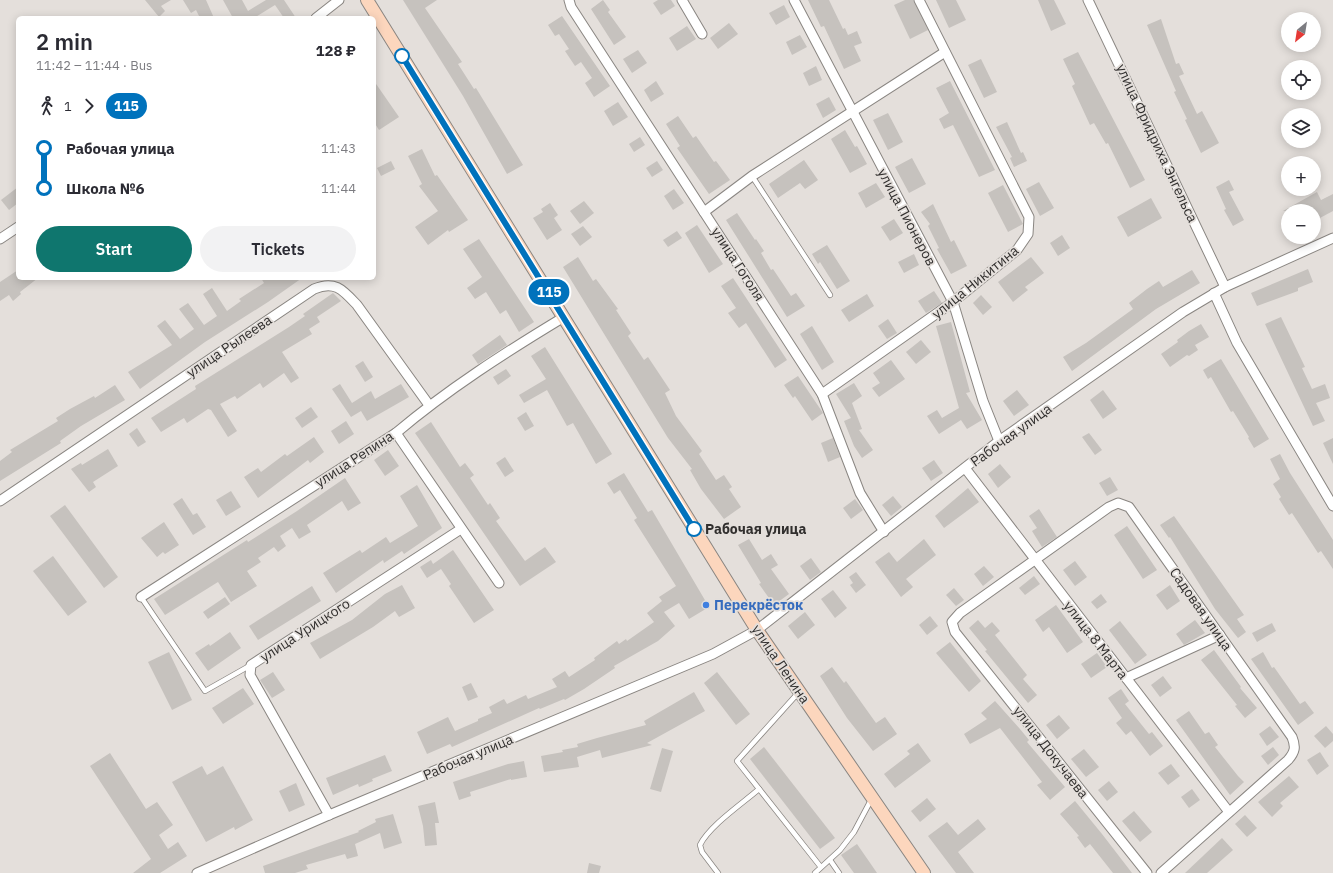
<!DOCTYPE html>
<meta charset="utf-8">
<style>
body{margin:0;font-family:"IBM Plex Sans",sans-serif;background:#f2f2f3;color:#2b2b33;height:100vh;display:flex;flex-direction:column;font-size:15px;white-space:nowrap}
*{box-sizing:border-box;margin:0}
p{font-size:13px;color:#7c7c81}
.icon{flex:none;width:22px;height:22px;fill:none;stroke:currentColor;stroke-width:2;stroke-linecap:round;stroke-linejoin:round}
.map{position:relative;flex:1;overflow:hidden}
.sheet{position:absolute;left:16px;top:16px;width:360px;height:264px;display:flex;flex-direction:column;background:#fff;border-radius:6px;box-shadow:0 2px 10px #0003}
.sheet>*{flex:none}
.badge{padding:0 8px;border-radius:13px;font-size:14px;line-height:26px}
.needle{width:26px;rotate:210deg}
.tools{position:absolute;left:1281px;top:12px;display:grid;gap:8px}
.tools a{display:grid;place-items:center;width:40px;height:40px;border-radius:50%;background:#fff;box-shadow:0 2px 10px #0003;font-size:20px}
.map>.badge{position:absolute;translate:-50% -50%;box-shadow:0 0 0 2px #fff}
.legs{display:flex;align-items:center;gap:6px;height:44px;padding:0 20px;font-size:13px}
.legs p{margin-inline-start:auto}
.overview{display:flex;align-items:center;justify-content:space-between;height:68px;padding:0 20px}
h1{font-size:22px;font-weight:600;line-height:30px}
.primary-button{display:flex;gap:8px;margin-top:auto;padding:8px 20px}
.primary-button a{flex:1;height:46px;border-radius:24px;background:#0f766e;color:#fff;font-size:16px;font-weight:600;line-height:46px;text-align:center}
.primary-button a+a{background:#f2f2f3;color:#2b2b33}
ul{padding:0 20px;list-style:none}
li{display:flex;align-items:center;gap:14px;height:40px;font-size:15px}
li i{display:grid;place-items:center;width:6px;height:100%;margin:0 5px;background:currentColor}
li i::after{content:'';width:10px;height:10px;margin:-5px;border:3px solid;border-radius:50%;background:#fff}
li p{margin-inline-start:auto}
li:first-child i{background:linear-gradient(#0000 50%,currentColor 0)}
li:last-child i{background:linear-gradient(currentColor 50%,#0000 0)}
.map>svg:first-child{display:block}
.building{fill:#c6c2be}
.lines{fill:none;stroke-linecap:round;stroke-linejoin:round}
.lane-casing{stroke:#8a8682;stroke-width:6}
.street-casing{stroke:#8a8682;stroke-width:11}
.secondary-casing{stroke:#8a8682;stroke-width:14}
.lane{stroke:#fff;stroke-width:4.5}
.street{stroke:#fff;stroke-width:9}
.secondary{stroke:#fcd6bd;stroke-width:12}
.line-1-casing{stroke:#fff;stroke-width:9}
.line-1{stroke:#0072bc;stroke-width:6}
.stop-1-dot{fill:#fff;stroke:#0072bc;stroke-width:2}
.shop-dot{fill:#3f7fe0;stroke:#e4dfdb;stroke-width:1.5}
.labels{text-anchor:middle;stroke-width:3.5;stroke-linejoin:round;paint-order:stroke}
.street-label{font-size:14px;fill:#312f2e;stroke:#e4dfdb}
.stop-label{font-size:14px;font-weight:bold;fill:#312f2e;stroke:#e4dfdb;text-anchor:start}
.shop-label{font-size:14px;font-weight:bold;fill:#366cbe;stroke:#e4dfdb;text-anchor:start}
</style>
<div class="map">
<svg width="1333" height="873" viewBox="0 0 1333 873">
<rect width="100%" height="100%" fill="#e4dfdb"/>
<g class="building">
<polygon points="145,0 171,0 161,6 165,11 159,17"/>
<polygon points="183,0 206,0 214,18 200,18 196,10 191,13"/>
<polygon points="223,0 242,0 248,11 266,0 284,0 296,18 284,18 275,5 254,18 233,18"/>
<polygon points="403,0 437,0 425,8 462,62 458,64 474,89 476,88 523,165 507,174 463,96"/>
<polygon points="603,0 610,10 608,12 626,37 614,45 591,9"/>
<polygon points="658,0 671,0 675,6 661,15 653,3"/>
<polygon points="808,0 829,0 843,29 845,28 848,35 857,31 862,43 854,46 861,61 844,69 824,26 821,27"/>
<polygon points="905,0 913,0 928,30 910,39 894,5"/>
<polygon points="936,0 956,0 966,20 949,28"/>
<polygon points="1038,0 1054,0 1066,24 1051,31"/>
<polygon points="784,5 790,17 776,25 769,13"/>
<polygon points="562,16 610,86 594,97 585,83 592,78 581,62 575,66 565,51 569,49 559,34 555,36 548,25"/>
<polygon points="1161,19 1176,64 1179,63 1184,74 1179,76 1197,114 1202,111 1219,143 1201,153 1185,120 1187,119 1174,92 1176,91 1147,25"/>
<polygon points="729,23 738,34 718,49 710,38"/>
<polygon points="687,26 696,39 677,51 669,38"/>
<polygon points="800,35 807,47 792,55 786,42"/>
<polygon points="638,50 647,63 632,73 623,59"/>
<polygon points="1078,52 1145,180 1130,188 1108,143 1106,144 1094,123 1090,125 1072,86 1075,84 1063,59"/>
<polygon points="981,59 997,92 984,98 968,65"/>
<polygon points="816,66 822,80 809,86 803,73"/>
<polygon points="374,81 399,117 379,130 374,122"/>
<polygon points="656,81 664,94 651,102 644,90"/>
<polygon points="950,81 995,170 979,177 953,125 944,129 939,119 949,113 936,88"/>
<polygon points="829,97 836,110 823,118 816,104"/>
<polygon points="618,102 628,117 613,126 604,111"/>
<polygon points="888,113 903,142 888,150 873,120"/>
<polygon points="678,116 693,138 696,136 714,162 716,161 730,180 709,194 677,148 680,146 666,124"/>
<polygon points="1007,122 1021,153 1023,152 1027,161 1014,167 1010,158 1012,157 996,127"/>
<polygon points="845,130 855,147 857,146 867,164 850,173 831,139"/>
<polygon points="640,137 645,145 634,152 629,144"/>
<polygon points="422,149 435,176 437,175 468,220 449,232 448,230 428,245 415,227 438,211 419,186 422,184 408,156"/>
<polygon points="912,158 926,184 909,193 895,167"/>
<polygon points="804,160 818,180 805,189 800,183 778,198 769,184"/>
<polygon points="391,161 395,169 381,176 377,168"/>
<polygon points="657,161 663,170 652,177 646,168"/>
<polygon points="1229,180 1234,190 1229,192 1244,220 1233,226 1224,210 1226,209 1216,187"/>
<polygon points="1039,182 1054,208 1040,216 1026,189"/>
<polygon points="876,183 885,197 866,208 858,193"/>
<polygon points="1003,185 1023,224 1008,232 988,193"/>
<polygon points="18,187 18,203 9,210 1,200"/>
<polygon points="674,189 684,203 673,210 664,196"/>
<polygon points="1317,192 1321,200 1333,194 1333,211 1318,219 1314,211 1283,211"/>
<polygon points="1151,198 1162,218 1128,237 1117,217"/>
<polygon points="584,201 594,213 580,224 570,211"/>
<polygon points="550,203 558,215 554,218 562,230 547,240 533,218 543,212 541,209"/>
<polygon points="933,204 951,242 954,240 967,266 951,274 937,249 939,248 928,226 930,224 921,212"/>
<polygon points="737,213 755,240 756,239 764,251 761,253 771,270 773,269 791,296 796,293 805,306 787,317 726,220"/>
<polygon points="894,219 903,233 890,241 881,227"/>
<polygon points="697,225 723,264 709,273 685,233"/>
<polygon points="583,226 592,237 580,246 571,234"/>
<polygon points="677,231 682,238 668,247 663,240"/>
<polygon points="1062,235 1070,248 1058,256 1050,243"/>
<polygon points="479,239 534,322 519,332 506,310 500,314 486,292 475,299 467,288 482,277 463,249"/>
<polygon points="827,245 850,281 837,289 820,262 818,264 812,254"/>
<polygon points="914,254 919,265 904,273 898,262"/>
<polygon points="578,257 593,281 596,279 618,309 616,310 631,333 628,336 644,360 648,357 670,390 665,393 676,416 702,451 699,454 716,480 724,475 732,487 729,489 741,507 724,519 701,489 690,470 692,469 668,438 563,267"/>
<polygon points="1031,257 1044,273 1025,287 1028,290 1013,302 998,282"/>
<polygon points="1308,269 1313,282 1298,288 1298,291 1257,306 1251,293"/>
<polygon points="18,270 18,278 38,278 20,292 21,294 13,301 9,295 0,301 0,282"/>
<polygon points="1192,270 1200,283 1156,309 1072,371 1063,357 1086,343 1133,309 1129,303 1147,289 1159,281 1163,287"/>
<polygon points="261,278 302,278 268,302 205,342 140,389 128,372 172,345 157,326 165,320 180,339 194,329 179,309 188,303 204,325 217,316 203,294 212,288 227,311 241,301 239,299 264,283"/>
<polygon points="733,278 787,360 775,368 746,323 739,328 728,313 736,308 721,286"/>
<polygon points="934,291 942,303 926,313 918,301"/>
<polygon points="333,293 341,301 317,317 320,322 309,329 312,334 282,352 299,378 291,383 284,373 263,388 260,383 237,399 235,396 220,404 237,431 228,437 211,410 208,409 187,423 184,418 161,432 151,418 196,389 195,386 289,327 305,316 303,314"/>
<polygon points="867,294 874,306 849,322 841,310"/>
<polygon points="981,295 992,307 983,315 973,303"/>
<polygon points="1281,317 1305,367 1302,368 1312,389 1325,384 1330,398 1316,403 1325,421 1313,426 1265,324"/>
<polygon points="888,319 897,333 887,339 878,326"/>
<polygon points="951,322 970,392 966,393 982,420 967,429 961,420 939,434 927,416 937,410 942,418 959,408 936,326"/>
<polygon points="1201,324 1209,337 1195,345 1198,350 1189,356 1187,355 1170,367 1161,354 1178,342 1177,340 1189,331"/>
<polygon points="812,326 834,362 822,370 800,334"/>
<polygon points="500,335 507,345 478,364 472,355"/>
<polygon points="921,340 931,352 916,364 906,352"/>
<polygon points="545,347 612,454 596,464 573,423 567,426 547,390 524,403 519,395 546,379 531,356"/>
<polygon points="1221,359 1269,439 1254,448 1248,438 1249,437 1233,411 1231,412 1211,377 1208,379 1203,370"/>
<polygon points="891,360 905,379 879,397 872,388 880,383 873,373"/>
<polygon points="363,361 373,377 365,382 355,366"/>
<polygon points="506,369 511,376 498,385 493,377"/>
<polygon points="798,376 823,413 812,421 795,396 793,398 784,385"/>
<polygon points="854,383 862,396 852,403 862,429 859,430 873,450 862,458 854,446 844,421 851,418 836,394"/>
<polygon points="340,384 352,403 371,391 375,399 401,384 409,397 367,421 361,411 351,417 332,389"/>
<polygon points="115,385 125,400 81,426 60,441 61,443 0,481 0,461 12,452 10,450 58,421 56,418 70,409 94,396 95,398"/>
<polygon points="1017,390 1029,405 1014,416 1003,401"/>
<polygon points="1103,390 1117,409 1103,419 1090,400"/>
<polygon points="311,407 318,417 302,428 295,418"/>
<polygon points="526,412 534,426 525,431 517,418"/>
<polygon points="346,421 354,434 339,444 331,431"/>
<polygon points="431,422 460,467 465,463 474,475 470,478 488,505 490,503 500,518 496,521 525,561 545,547 556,562 520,586 415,433"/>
<polygon points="137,428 146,442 138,447 129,434"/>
<polygon points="1089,433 1102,450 1095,455 1082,437"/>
<polygon points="314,437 324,452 310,463 308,460 258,498 244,477 258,468 261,472 285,454 287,456"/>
<polygon points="833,438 840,457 828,462 821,443"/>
<polygon points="1333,438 1333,464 1323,443"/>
<polygon points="108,449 118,466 93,482 96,487 89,492 71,469 81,463 82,465"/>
<polygon points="388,450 399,466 385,476 374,460"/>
<polygon points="1280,454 1290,473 1333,540 1333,569 1321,551 1318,553 1292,513 1289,515 1279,499 1281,497 1273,484 1280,479 1270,459"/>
<polygon points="505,457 514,471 505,477 496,463"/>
<polygon points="934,460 943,473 931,481 922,468"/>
<polygon points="1000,464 1011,477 998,488 988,474"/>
<polygon points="624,473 648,512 652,510 709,607 689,619 679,603 664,612 675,626 658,641 614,666 615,668 584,689 565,700 564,699 540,709 539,708 452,747 450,744 427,754 417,732 448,717 455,731 478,721 478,719 492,713 489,707 504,699 507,704 526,695 528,699 557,687 552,679 565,671 569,677 595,660 594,658 617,641 619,644 626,639 627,641 654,622 647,613 662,601 659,597 676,586 634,520 637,518 620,490 614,494 607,483"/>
<polygon points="1110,477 1118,490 1107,496 1099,483"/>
<polygon points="345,478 361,503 348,511 342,501 307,525 311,532 299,539 292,528 280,536 286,546 278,552 274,547 258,558 261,562 247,571 257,586 231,602 218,582 165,615 154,599 247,540 248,542 297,511"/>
<polygon points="417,485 442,528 404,554 402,551 384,563 383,560 336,593 323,573 360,550 362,553 386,537 390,543 418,526 400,496"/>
<polygon points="968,488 979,502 944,528 935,516"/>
<polygon points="231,491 241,507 226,516 216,500"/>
<polygon points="893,496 902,507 891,516 882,505"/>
<polygon points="182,498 193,515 197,513 206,527 193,535 173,504"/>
<polygon points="855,499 863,510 851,519 843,508"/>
<polygon points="65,505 118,577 104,588 50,516"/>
<polygon points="1039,509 1057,537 1042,547 1032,531 1037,528 1029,516"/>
<polygon points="1174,516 1244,615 1237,619 1246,632 1238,638 1215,609 1170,537 1169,538 1160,525"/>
<polygon points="164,522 179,545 165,554 163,552 157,557 141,538"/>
<polygon points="1127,526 1157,570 1143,579 1114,535"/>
<polygon points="749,539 762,560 771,554 778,565 771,569 789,594 774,605 759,584 761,583 738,545"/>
<polygon points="924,539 936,555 906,579 913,587 901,597 875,562 889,552 897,562"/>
<polygon points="453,550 494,610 474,623 449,586 451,584 441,569 427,578 420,567 431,560 433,564"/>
<polygon points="53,556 87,602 68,616 33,571"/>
<polygon points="811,558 821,572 810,580 800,566"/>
<polygon points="1075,561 1087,577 1075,586 1063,570"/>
<polygon points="984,566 994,577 983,586 974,574"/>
<polygon points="856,572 866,585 856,593 850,585 853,583 849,577"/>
<polygon points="1034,576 1040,584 1025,595 1019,588"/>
<polygon points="402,585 415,608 399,617 395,611 373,627 320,659 310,643 352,620 385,594"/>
<polygon points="1170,585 1180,601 1167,610 1156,595"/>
<polygon points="312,586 321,601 258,640 249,626"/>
<polygon points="954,588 964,600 956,606 946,595"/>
<polygon points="833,590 847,608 835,618 821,599"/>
<polygon points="1101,594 1107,602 1097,609 1091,602"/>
<polygon points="225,597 230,604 208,619 203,612"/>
<polygon points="1056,605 1083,642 1067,653 1049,627 1043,632 1035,620"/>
<polygon points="805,612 815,625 798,639 788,626"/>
<polygon points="930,616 938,626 927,635 919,625"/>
<polygon points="978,620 985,628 992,622 1000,631 995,635 1027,675 1023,679 1037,695 1028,703 985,651 987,650 969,628"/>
<polygon points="1195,620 1205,633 1184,645 1176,634"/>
<polygon points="1120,621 1147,655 1135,664 1109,630"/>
<polygon points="1272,623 1276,631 1257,642 1252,633"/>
<polygon points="230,632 241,648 208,671 195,653 209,644 210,646"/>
<polygon points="950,642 981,681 969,692 936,653"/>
<polygon points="1214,650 1241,687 1240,688 1257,708 1245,718 1235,706 1237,705 1201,660"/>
<polygon points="169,652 192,700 172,710 148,662"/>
<polygon points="1263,652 1272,668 1274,667 1300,704 1305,701 1314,713 1298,725 1251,659"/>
<polygon points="1097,653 1107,667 1091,678 1081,664"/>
<polygon points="832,667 844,683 846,681 876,723 885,717 897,734 873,751 847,718 820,676"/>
<polygon points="273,672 285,690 272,698 260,680"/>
<polygon points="717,672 750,714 736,725 704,683"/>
<polygon points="1163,676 1172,688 1160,697 1151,685"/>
<polygon points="471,683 478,697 468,701 462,687"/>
<polygon points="243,688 254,704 223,724 212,708"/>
<polygon points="1121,689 1129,701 1125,704 1149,734 1152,732 1163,746 1150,756 1131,731 1126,735 1116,723 1122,718 1108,698"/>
<polygon points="694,692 705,711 647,743 652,745 602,758 600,750 577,757 579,767 544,772 541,756 563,752 562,750 578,747 577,744 597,738 646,725 644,721"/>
<polygon points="995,701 1020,729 1029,740 1027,742 1065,787 1050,800 1037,785 1042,782 1000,728 970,744 964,734 987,719 981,713"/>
<polygon points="1189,711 1205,734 1209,732 1218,745 1215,747 1238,776 1244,782 1230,795 1176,720"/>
<polygon points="1059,715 1070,728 1057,739 1046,725"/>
<polygon points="1270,726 1279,737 1267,746 1259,734"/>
<polygon points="1326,726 1333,734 1333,741 1325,748 1314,736"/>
<polygon points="918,743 931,761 895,788 884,774 910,754 907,751"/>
<polygon points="764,747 835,838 820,849 750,759"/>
<polygon points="1273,747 1279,755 1268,765 1261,756"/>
<polygon points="662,748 673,751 661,792 650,789"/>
<polygon points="1084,749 1099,767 1086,777 1071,759"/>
<polygon points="1320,752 1329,766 1317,775 1307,760"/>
<polygon points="110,753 146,809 157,802 173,825 159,835 168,849 178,842 187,856 160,873 133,873 151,859 90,766"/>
<polygon points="385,755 392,771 372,779 373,781 359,787 358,784 333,795 326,778"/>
<polygon points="524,761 527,777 511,780 511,779 470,792 471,796 459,800 453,782 508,764"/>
<polygon points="1171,764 1180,776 1168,785 1158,773"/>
<polygon points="202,766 207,775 223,766 253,820 235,830 234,827 206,842 172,782"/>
<polygon points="1289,776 1299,787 1280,803 1283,806 1272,817 1258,802"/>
<polygon points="1109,781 1118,792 1107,801 1098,790"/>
<polygon points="296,783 305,805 289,812 279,791"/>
<polygon points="1192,789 1200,800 1189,808 1181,797"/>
<polygon points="927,798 936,809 920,822 911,811"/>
<polygon points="1075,801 1102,834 1132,873 1113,873 1090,844 1085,848 1077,837 1079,836 1060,814"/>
<polygon points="435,802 439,823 435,823 437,845 425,846 423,826 418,806"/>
<polygon points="1134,811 1152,832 1140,842 1122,821"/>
<polygon points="393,814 402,843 384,849 380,833 355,844 358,856 347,859 345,854 306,865 308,869 295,873 265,873 263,866 359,832 358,831 376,822 375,819"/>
<polygon points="1245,815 1257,828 1247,837 1235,824"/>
<polygon points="978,819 986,829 958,852 974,873 956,873 928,836 947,822 958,835"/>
<polygon points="1222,838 1233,850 1207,873 1185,873"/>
<polygon points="857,844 877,873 854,873 841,855"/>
<polygon points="589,863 601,866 599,873 587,873"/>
</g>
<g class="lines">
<g class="lane-casing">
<g id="lane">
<polyline points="752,176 830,295"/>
<polyline points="141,597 205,691 251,665"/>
<polyline points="799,692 737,761 820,866"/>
<polyline points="830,860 839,873"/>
<path d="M718,873L702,852L700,845C709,826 743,803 759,789"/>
<polyline points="815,873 840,850 854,832 871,800"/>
</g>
</g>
<g class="street-casing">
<g id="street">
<polyline points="569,0 571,7 822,394 860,493 884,532"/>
<polyline points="682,0 702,34"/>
<polyline points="794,0 953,302 983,401 999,441"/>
<polyline points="1088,0 1225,287"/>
<polyline points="316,18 339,0"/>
<polyline points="704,212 752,176 945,52"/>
<polyline points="0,239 18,227"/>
<polyline points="1214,293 1237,343 1333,506"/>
<polyline points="822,394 953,302 1017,250 1028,234 1029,217 919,0"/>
<polyline points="396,433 499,583"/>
<polyline points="965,468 1229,812"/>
<path d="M0,501L314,289C335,280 343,290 357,305L429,405"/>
<path d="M141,597L396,433C448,389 506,352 564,317"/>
<polyline points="1126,678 1220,635"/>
<polyline points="329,815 250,675 251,665 461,529"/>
<polyline points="197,873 329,815 713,654 757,630 999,441 1183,312 1225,287 1333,238"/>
<path d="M1147,873L955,632L952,622L960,613L1109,507L1118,503L1129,507L1292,737C1296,747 1295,752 1288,760L1161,873"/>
</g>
</g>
<g class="secondary-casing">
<polyline id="secondary" points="367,0 757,630 924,873"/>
</g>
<use href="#lane" class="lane"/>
<use href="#street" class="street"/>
<use href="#secondary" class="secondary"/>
</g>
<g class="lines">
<g class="line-1-casing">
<polyline id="line-1" points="402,56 694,529"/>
</g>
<use href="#line-1" class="line-1"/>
</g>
<g class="stop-1-dot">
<circle cx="402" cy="56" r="7"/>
<circle cx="694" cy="529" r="7"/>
</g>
<circle class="shop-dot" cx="706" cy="605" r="4"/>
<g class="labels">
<g class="street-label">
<text transform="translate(1157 143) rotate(65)" y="5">улица Фридриха Энгельса</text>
<text transform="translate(907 217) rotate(62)" y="5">улица Пионеров</text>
<text transform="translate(738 264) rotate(57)" y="5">улица Гоголя</text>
<text transform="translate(975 282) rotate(-39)" y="5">улица Никитина</text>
<text transform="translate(229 346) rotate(-34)" y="5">улица Рылеева</text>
<text transform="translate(1011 435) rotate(-36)" y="5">Рабочая улица</text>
<text transform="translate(354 459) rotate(-33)" y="5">улица Репина</text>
<text transform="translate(1201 609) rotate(55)" y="5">Садовая улица</text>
<text transform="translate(305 630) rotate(-33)" y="5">улица Урицкого</text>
<text transform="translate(1096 640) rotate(52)" y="5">улица 8 Марта</text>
<text transform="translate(781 664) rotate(56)" y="5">улица Ленина</text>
<text transform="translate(1051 752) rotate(52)" y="5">улица Докучаева</text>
<text transform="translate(468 757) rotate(-23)" y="5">Рабочая улица</text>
</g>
<g class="stop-label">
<text x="705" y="534">Рабочая улица</text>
</g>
<g class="shop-label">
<text x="714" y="610">Перекрёсток</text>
</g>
</g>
</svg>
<div class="tools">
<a><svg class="needle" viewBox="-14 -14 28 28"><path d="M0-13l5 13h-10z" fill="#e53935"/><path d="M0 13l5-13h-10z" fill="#7c7c81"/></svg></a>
<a><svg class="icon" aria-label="locate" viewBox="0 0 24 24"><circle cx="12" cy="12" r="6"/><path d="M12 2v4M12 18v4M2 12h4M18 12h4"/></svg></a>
<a><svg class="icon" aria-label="layers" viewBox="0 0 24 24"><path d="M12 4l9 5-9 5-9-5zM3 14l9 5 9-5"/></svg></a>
<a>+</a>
<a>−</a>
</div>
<b class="badge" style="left:549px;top:292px;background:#0072bc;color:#fff">115</b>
<section class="sheet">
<div class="overview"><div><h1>2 min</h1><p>11:42 – 11:44 · Bus</p></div><b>128 ₽</b></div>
<div class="legs"><svg class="icon" aria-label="walk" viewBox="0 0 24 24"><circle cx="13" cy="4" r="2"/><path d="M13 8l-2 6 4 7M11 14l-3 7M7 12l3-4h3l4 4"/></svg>1<svg class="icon" aria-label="forward" viewBox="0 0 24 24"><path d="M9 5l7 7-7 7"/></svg><b class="badge" style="background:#0072bc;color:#fff">115</b></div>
<ul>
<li><i style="color:#0072bc"></i><b>Рабочая улица</b><p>11:43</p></li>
<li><i style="color:#0072bc"></i><b>Школа №6</b><p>11:44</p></li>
</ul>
<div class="primary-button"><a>Start</a><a>Tickets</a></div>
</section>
</div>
